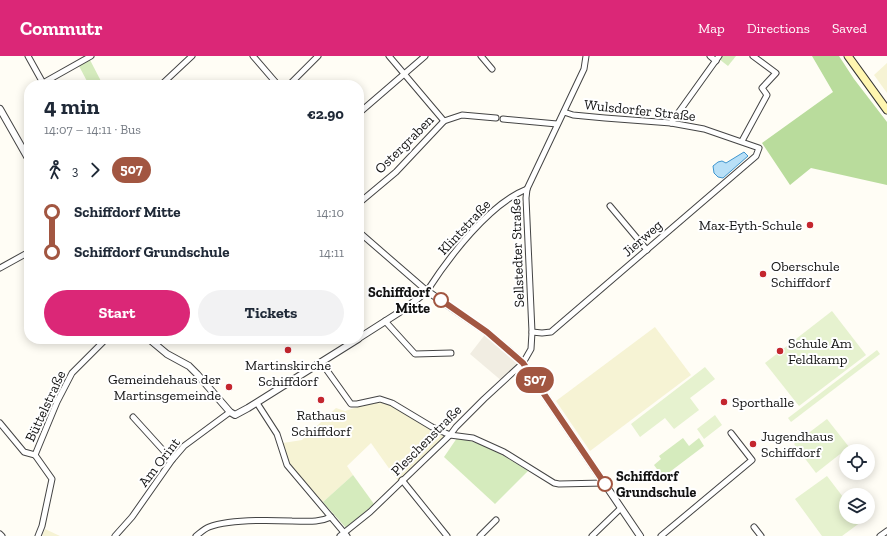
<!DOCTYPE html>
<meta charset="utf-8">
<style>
body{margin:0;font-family:"Zilla Slab",serif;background:#f2f2f3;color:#1f2937;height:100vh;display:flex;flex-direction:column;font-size:15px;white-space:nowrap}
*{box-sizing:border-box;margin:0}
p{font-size:13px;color:#747a83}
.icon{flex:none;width:22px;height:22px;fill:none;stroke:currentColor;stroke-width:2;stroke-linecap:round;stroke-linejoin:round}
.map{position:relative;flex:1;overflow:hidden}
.details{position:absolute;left:24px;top:24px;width:340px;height:264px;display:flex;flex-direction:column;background:#fff;border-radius:16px;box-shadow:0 2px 10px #0003}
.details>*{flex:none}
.badge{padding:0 8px;border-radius:13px;font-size:14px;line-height:26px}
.buttons{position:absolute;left:839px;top:388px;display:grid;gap:8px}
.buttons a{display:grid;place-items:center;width:36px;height:36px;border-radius:50%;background:#fff;box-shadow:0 2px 10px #0003;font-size:20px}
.map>.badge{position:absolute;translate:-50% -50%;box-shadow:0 0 0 2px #fff}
.legs{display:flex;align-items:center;gap:6px;height:44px;padding:0 20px;font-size:13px}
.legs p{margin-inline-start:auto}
.head{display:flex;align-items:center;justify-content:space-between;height:68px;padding:0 20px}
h1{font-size:22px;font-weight:700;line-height:30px}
.primary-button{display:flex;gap:8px;margin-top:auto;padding:8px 20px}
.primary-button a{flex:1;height:46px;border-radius:24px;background:#db2777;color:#fff;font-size:16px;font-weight:700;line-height:46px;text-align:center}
.primary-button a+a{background:#f2f2f3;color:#1f2937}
ul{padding:0 20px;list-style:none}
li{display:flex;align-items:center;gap:14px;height:40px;font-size:15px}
li i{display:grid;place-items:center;width:6px;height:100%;margin:0 5px;background:currentColor}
li i::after{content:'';width:10px;height:10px;margin:-5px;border:3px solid;border-radius:50%;background:#fff}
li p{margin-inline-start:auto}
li:first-child i{background:linear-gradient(#0000 50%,currentColor 0)}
li:last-child i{background:linear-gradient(currentColor 50%,#0000 0)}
header{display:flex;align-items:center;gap:24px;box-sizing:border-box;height:56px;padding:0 20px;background:#db2777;color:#fff}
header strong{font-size:19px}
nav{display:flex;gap:22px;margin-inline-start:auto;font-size:14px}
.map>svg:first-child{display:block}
.farmland{fill:#f6f3d4}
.green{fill:#d5ebbd}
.forest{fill:#b9dc9c}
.pitch{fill:#e6f2cf}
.plaza{fill:#f1ede2}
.water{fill:#b9e0f7;stroke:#3f96cf}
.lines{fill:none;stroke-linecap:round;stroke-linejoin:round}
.minor-casing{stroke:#444;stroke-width:7}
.tertiary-casing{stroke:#444;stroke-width:8}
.secondary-casing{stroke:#333;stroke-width:9}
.minor{stroke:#fff;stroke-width:5}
.tertiary{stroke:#fff;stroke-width:6}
.secondary{stroke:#fff6b0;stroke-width:7}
.line-1-casing{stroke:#fff;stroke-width:9}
.line-1{stroke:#a25641;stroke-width:6}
.poi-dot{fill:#c4262e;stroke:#fff;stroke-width:1.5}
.stop-1-dot{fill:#fff;stroke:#a25641;stroke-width:2}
.labels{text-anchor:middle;stroke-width:4;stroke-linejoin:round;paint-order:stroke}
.street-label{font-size:14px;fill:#111;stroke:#fff}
.poi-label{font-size:14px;fill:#111;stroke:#fff;text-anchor:start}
.stop-label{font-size:14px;font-weight:bold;fill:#111;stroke:#fff;text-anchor:end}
</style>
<header>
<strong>Commutr</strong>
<nav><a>Map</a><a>Directions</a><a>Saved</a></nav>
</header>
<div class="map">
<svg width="887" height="480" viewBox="0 0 887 480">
<rect width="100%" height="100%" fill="#fffdf5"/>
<g class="farmland">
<polygon points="887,7 887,37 874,19"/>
<polygon points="655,271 691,319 590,395 556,345"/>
<polygon points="373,346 377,346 391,349 445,381 398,425 371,387 347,410 353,419 323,446 288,408 283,387 302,384 336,352 345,355"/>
<polygon points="45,473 60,480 42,480"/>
</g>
<g class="green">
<polygon points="722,0 736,0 728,10 719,3"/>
<polygon points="90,4 103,29 89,29 79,10"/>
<path d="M457,382C484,387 505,400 528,415L495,448L444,401Z"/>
<polygon points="683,382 689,390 699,382 704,390 663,421 654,409 661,403 659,400"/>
<polygon points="353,419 374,448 346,472 323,446"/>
</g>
<polygon class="forest" points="812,0 839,0 854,23 887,66 887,129 811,112 790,129 762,87 833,36"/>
<g class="pitch">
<polygon points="832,255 866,299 799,350 765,307"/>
<polygon points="877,294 880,298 791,366 788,362"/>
<polygon points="705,311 715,323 690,342 699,354 674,373 665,362 640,381 631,368"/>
<polygon points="715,359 722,369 704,383 697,373"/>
<polygon points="827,363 849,391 816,417 794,388"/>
<polygon points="827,420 846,445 846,461 858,461 861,466 842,480 822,480 795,443"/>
</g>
<polygon class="plaza" points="487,276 523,307 503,326 470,298"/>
<polygon class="water" points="744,96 748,100 723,122 718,121 714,117 713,110 718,106 722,105 726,107"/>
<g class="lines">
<g class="minor-casing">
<g id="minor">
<polyline points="28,0 43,27 91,0"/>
<polyline points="253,0 278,29"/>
<polyline points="389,0 444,65"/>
<polyline points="481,0 492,13"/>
<polyline points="710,0 716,5"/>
<polyline points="161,29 192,0"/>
<polyline points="289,29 318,0"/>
<polyline points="359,57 425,0"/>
<polyline points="503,63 557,68"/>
<polyline points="671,67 719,0"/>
<polyline points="742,85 767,39 762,32 776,17 753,0"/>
<polyline points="359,147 396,116 444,65 462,59 496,62"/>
<polyline points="610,150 647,194"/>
<path d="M359,176L427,235C449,201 489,148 527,133"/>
<polyline points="0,212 29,196"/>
<polyline points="385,265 415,298 451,297"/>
<polyline points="532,276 542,277 551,276 756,100 759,92 704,73 671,67 605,62 573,59 564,56"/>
<polyline points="321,306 351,348 357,348 380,343 392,347 432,371 450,379 473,382 504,396 554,427 559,428 604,427"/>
<polyline points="257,347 277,378 287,409 347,480"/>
<polyline points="133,361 172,404"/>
<polyline points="0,367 24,396 35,399"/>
<polyline points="35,399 57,346 72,317 106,283"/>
<polyline points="35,399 52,423 42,470 38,480"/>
<polyline points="402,424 447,480"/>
<polyline points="754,471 761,480"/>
<polyline points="0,478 2,480"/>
<polyline points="115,480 132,461 172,404 184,390 230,356"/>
<path d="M196,480C200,477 204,473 209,471C230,463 269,464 292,465C306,465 318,467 331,461"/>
<polyline points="340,480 370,456 450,379 456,371 484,343 523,307 531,293 532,276 526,142 527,133 584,13 586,0"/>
<polyline points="480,480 496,464"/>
<polyline points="592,480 621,452"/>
<polyline points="661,480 752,404 731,377"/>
<polyline points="880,480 887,475"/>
</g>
</g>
<g class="tertiary-casing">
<g id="tertiary">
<polyline points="0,53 29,104"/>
<polyline points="359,282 406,252 427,235 487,276 523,307 640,480"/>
<polyline points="149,283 167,298 189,310 197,318 230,356 235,359 248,352 358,283"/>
</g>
</g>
<g class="secondary-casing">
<polyline id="secondary" points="848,0 887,54"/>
</g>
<use href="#minor" class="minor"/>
<use href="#tertiary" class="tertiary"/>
<use href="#secondary" class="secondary"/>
</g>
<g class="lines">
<g class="line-1-casing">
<polyline id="line-1" points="441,244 487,276 523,307 605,428"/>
</g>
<use href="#line-1" class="line-1"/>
</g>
<g class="poi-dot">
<circle cx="810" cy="169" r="4"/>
<circle cx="763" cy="218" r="4"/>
<circle cx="288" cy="294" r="4"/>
<circle cx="780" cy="295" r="4"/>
<circle cx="229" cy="331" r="4"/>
<circle cx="321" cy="344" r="4"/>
<circle cx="724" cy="346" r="4"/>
<circle cx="753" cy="388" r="4"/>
</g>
<g class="stop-1-dot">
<circle cx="441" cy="244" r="7"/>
<circle cx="605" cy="428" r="7"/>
</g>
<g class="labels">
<g class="street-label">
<text transform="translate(640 54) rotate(6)" y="5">Wulsdorfer Straße</text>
<text transform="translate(404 88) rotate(-45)" y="5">Ostergraben</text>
<text transform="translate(464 171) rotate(-47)" y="5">Klintstraße</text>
<text transform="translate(642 182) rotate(-41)" y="5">Jierweg</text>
<text transform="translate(517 197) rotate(-92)" y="5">Sellstedter Straße</text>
<text transform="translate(45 350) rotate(-65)" y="5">Büttelstraße</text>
<text transform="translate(426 384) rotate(-45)" y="5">Pleschenstraße</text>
<text transform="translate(159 406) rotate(-52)" y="5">Am Orint</text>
</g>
<g class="poi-label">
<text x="802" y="174" text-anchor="end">Max-Eyth-Schule</text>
<text x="771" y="215">Oberschule<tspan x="771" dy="16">Schiffdorf</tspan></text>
<text x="788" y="292">Schule Am<tspan x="788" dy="16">Feldkamp</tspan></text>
<text x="288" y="314" text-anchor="middle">Martinskirche<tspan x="288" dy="16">Schiffdorf</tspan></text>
<text x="221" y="328" text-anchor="end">Gemeindehaus der<tspan x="221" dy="16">Martinsgemeinde</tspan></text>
<text x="732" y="351">Sporthalle</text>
<text x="321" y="364" text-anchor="middle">Rathaus<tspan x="321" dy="16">Schiffdorf</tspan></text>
<text x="761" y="385">Jugendhaus<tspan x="761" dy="16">Schiffdorf</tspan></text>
</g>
<g class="stop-label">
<text x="430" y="241">Schiffdorf<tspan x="430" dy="16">Mitte</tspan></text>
<text x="616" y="425" text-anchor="start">Schiffdorf<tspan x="616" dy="16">Grundschule</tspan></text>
</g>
</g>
</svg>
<div class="buttons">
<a><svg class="icon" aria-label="locate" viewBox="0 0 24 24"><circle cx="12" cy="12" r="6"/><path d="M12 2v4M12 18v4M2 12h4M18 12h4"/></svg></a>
<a><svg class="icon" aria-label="layers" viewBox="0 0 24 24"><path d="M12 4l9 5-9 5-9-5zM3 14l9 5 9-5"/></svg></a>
</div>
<b class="badge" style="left:535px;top:324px;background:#a25641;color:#fff">507</b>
<section class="details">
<div class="head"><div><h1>4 min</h1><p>14:07 – 14:11 · Bus</p></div><b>€2.90</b></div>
<div class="legs"><svg class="icon" aria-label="walk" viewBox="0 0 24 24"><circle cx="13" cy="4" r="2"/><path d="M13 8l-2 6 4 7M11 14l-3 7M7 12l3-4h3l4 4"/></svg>3<svg class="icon" aria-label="forward" viewBox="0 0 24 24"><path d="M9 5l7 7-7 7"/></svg><b class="badge" style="background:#a25641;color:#fff">507</b></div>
<ul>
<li><i style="color:#a25641"></i><b>Schiffdorf Mitte</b><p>14:10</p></li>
<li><i style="color:#a25641"></i><b>Schiffdorf Grundschule</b><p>14:11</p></li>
</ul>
<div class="primary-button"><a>Start</a><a>Tickets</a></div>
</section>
</div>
